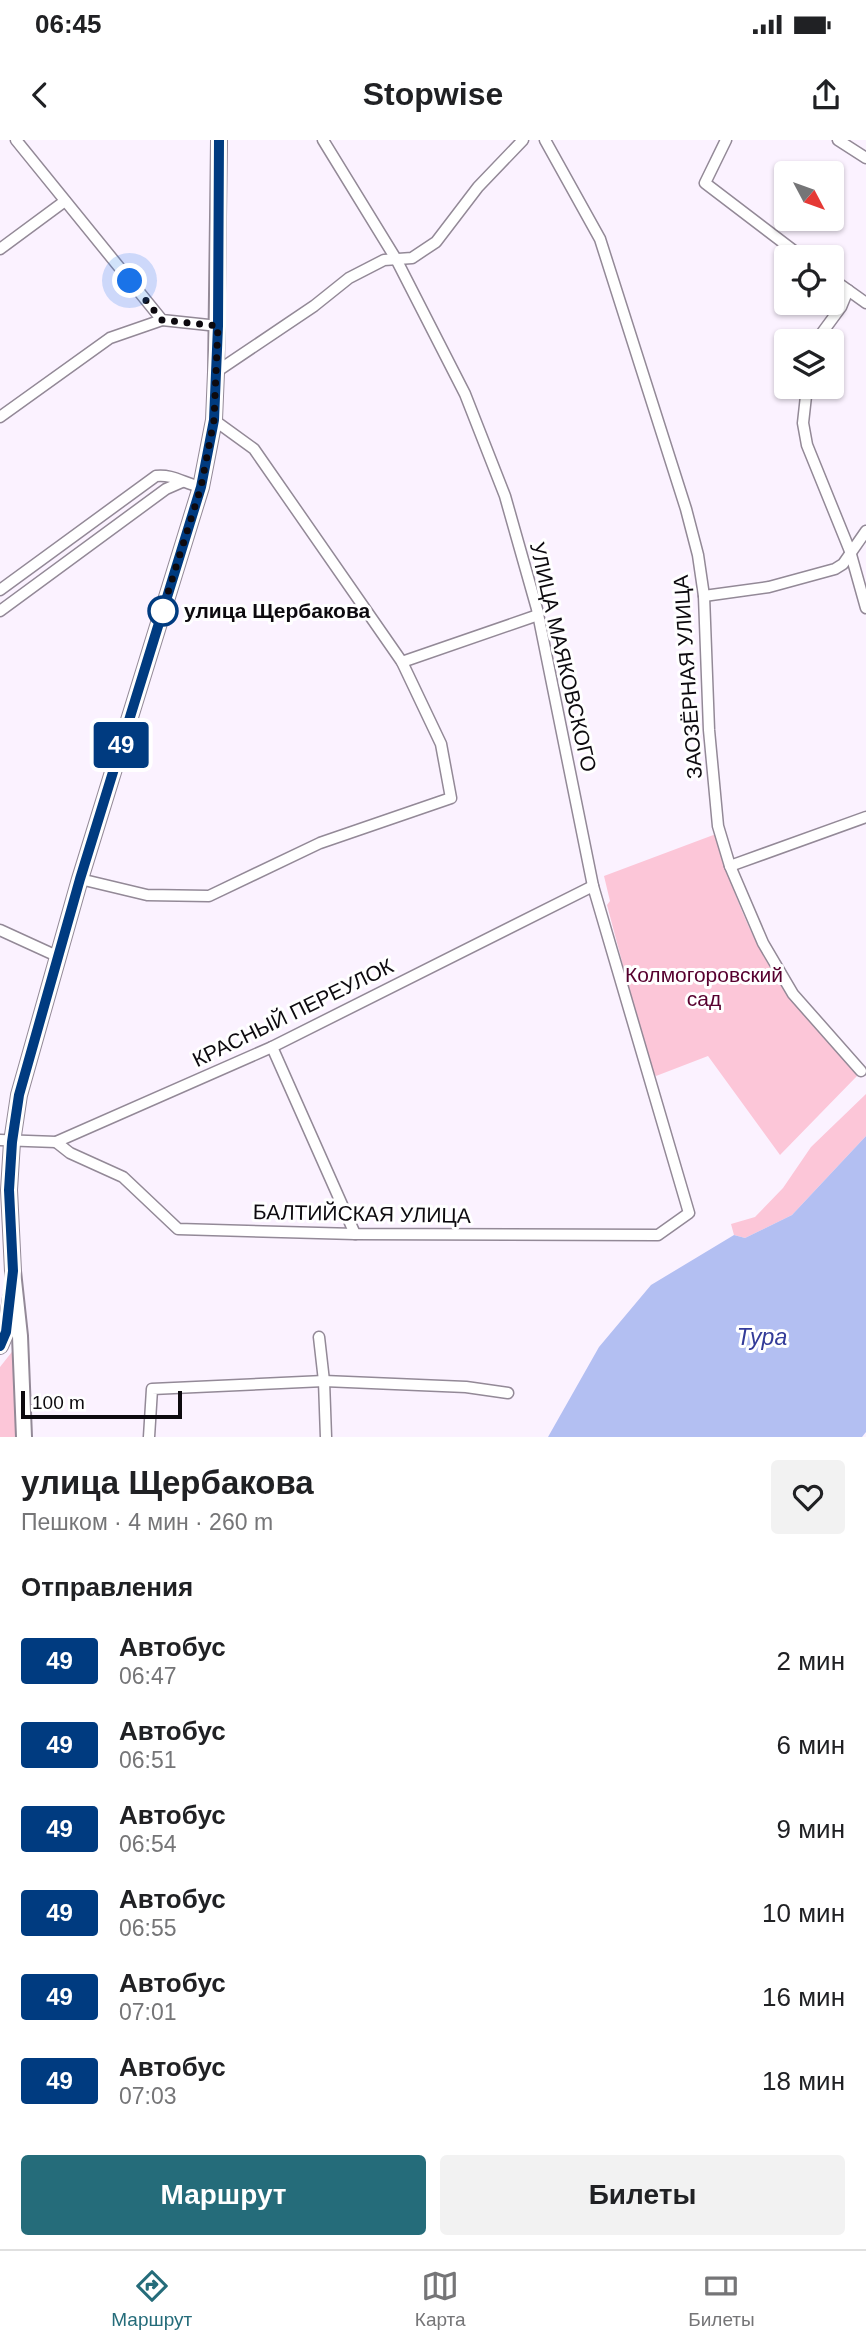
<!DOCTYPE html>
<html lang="ru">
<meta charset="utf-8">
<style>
body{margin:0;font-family:Helvetica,sans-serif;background:#f2f2f2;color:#202124;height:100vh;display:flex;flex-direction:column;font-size:26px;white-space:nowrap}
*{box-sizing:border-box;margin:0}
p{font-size:23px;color:#757577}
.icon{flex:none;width:38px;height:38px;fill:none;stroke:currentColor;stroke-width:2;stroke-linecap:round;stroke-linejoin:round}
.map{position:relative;height:1297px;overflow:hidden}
.drawer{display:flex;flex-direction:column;background:#fff;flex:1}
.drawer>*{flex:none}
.badge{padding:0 14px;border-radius:5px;font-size:24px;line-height:46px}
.needle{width:46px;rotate:131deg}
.controls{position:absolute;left:774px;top:21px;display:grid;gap:14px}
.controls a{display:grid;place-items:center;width:70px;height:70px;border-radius:7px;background:#fff;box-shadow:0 2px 5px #0004;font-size:35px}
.scale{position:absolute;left:21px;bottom:18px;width:161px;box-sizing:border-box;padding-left:7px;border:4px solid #0d0a0f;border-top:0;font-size:19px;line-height:24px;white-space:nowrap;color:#0d0a0f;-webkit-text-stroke:5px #fff;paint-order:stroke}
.you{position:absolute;width:35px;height:35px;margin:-18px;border:5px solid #fff;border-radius:50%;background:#1a73e8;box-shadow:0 0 0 10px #1a73e833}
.map>.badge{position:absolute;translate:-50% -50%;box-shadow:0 0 0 4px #fff}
h2{padding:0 21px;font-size:26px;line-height:63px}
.round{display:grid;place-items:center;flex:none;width:74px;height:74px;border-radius:7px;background:#f2f2f2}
.headline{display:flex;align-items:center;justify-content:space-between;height:119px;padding:0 21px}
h1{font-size:33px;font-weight:600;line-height:52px}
.primary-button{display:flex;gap:14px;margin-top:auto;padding:14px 21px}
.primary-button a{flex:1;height:80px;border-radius:7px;background:#256c7a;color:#fff;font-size:28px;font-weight:600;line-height:80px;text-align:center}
.primary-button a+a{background:#f2f2f2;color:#202124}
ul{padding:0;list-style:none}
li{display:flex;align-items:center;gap:21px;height:84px;padding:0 21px}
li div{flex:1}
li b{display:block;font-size:26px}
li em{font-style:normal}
li .badge{min-width:77px;font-weight:700;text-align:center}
.status{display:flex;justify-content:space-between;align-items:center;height:49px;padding:0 35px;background:#fff;direction:ltr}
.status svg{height:19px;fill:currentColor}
header{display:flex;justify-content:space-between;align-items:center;height:91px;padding:0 21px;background:#fff;font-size:32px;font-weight:600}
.menu{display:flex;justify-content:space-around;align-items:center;height:98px;border-top:2px solid #e0e0e0;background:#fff;font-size:19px;color:#757577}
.menu a{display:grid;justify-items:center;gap:4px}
.menu .on{color:#256c7a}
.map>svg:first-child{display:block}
.green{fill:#fcc6d8}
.water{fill:#b3bff2}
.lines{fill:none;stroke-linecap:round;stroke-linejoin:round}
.street-casing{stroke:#938997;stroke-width:13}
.secondary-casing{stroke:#938997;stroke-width:18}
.street{stroke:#fff;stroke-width:10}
.secondary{stroke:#fff;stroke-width:14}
.line-casing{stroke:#fff;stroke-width:16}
.line{stroke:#003b80;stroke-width:10}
.walk{stroke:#0d0a0f;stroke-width:7;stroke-dasharray:0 12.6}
.stop-dot{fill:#fff;stroke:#003b80;stroke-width:3.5}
.labels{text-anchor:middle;stroke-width:6;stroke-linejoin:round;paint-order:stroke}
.stop-label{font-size:21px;font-weight:bold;fill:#0d0a0f;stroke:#fff;text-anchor:start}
.street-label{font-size:21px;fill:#0d0a0f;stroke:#fff}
.park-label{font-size:21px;fill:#57012f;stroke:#fff}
.water-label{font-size:23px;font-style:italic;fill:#333b99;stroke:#fff}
</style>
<div class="status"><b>06:45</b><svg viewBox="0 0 49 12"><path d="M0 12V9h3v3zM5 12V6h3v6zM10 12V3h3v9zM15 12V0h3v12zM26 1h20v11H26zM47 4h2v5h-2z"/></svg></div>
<header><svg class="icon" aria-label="back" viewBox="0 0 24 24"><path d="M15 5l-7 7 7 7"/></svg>Stopwise<svg class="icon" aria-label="share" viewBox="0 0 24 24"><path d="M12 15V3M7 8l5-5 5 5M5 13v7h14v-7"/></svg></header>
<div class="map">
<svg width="866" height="1297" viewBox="0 0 866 1297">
<rect width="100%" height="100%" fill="#fbf2ff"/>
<g class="green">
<path d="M716,694C731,750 755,811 791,858C812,885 836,910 857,936L780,1015L708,916L656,936L650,927L607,765L610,761L604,736Z"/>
<polygon points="866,954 866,996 792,1075 745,1098 734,1095 731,1084 755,1077 783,1048 811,1007"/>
<polygon points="15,1208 19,1297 0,1297 0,1227"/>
</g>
<polygon class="water" points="866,996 866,1292 862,1297 548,1297 599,1207 651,1145 734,1095 745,1098 792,1075"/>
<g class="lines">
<g class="street-casing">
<g id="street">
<polyline points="16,0 162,180 218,186"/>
<polyline points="545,0 600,99 686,369 698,415 704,456 709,590 718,686 730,726 763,803 793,854 861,931"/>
<polyline points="726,0 705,43 802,117"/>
<polyline points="838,0 866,18"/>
<polyline points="0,109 65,61"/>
<polyline points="831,138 866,163"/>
<polyline points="816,201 841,167 848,150"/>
<polyline points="216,232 314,166 349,138 384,120 412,118 436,102 478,47 523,0"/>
<polyline points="807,247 803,283 807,305 850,411 866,468"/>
<polyline points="0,277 110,198 162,180"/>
<path d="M0,450L156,336C172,334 184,343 201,347"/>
<polyline points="704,456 769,447 835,429 843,424 866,391"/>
<polyline points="0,471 166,349 182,342"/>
<polyline points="402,522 538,475"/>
<polyline points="730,726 866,677"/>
<polyline points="80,739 147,755 209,756 320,703 451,658 441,604 402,522 254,309 214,280"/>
<polyline points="0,790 59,817"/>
<polyline points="272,907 355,1094"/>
<polyline points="0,1000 56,1002 272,907 593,746"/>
<polyline points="56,1002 70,1013 123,1037 178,1089 355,1094 658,1095 689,1073 593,746 537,469 505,356 465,254 396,119 323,0"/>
<polyline points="319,1197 324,1241 326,1297"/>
<polyline points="149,1297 152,1249 324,1241 466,1247 508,1253"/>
</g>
</g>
<g class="secondary-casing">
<g id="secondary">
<polyline points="0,1206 6,1192 11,1157"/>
<polyline points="24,1297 20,1196 13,1131 9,1050 12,1002 19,955 80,739 201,347 214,280 216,232 219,0"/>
</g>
</g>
<use href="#street" class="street"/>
<use href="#secondary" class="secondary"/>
</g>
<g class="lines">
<g class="line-casing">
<polyline id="line" points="0,1206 6,1192 13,1131 9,1050 12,1002 19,955 80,739 201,347 214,280 218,186 219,0"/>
</g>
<use href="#line" class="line"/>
<polyline class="walk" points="130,141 162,180 218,186 214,280 201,347 160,478 163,471"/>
</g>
<circle class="stop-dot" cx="163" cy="471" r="14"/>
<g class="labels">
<g class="stop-label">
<text x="184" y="478">улица Щербакова</text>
</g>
<g class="street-label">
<text transform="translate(563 517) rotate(77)" y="7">УЛИЦА МАЯКОВСКОГО</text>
<text transform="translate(688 537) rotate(-94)" y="7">ЗАОЗЁРНАЯ УЛИЦА</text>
<text transform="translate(293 873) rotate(-26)" y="7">КРАСНЫЙ ПЕРЕУЛОК</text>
<text transform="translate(362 1074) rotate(1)" y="7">БАЛТИЙСКАЯ УЛИЦА</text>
</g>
<g class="park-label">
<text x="704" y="842">Колмогоровский<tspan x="704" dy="24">сад</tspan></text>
</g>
<g class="water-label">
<text x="762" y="1205">Тура</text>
</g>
</g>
</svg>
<div class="controls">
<a><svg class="needle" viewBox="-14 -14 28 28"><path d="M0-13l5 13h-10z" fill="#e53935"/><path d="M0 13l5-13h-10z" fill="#757577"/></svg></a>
<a><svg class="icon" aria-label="locate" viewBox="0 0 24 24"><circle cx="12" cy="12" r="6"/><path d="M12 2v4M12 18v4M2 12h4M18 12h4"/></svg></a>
<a><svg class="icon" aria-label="layers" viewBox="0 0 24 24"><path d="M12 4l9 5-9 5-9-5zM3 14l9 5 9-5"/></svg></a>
</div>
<div class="scale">100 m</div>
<div class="you" style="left:130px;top:141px"></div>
<b class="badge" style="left:121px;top:605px;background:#003b80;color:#fff">49</b>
</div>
<section class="drawer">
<div class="headline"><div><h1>улица Щербакова</h1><p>Пешком · 4 мин · 260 m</p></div><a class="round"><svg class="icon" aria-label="heart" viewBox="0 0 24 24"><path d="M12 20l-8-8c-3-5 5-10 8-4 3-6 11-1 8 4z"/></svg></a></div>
<h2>Отправления</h2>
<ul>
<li><span class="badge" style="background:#003b80;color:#fff">49</span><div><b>Автобус</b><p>06:47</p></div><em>2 мин</em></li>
<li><span class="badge" style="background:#003b80;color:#fff">49</span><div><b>Автобус</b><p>06:51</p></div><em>6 мин</em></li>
<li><span class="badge" style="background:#003b80;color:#fff">49</span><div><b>Автобус</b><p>06:54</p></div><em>9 мин</em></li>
<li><span class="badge" style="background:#003b80;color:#fff">49</span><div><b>Автобус</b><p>06:55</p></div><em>10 мин</em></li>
<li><span class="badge" style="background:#003b80;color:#fff">49</span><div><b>Автобус</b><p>07:01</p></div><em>16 мин</em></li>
<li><span class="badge" style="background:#003b80;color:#fff">49</span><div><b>Автобус</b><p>07:03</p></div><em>18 мин</em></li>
</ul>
<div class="primary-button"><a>Маршрут</a><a>Билеты</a></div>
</section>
<nav class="menu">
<a class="on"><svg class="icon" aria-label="directions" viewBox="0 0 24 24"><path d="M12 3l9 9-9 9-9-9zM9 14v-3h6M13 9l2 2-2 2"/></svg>Маршрут</a>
<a><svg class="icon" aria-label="map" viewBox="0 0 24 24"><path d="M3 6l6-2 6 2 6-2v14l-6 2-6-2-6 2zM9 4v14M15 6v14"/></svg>Карта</a>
<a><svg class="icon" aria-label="tickets" viewBox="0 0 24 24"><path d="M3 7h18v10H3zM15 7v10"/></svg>Билеты</a>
</nav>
